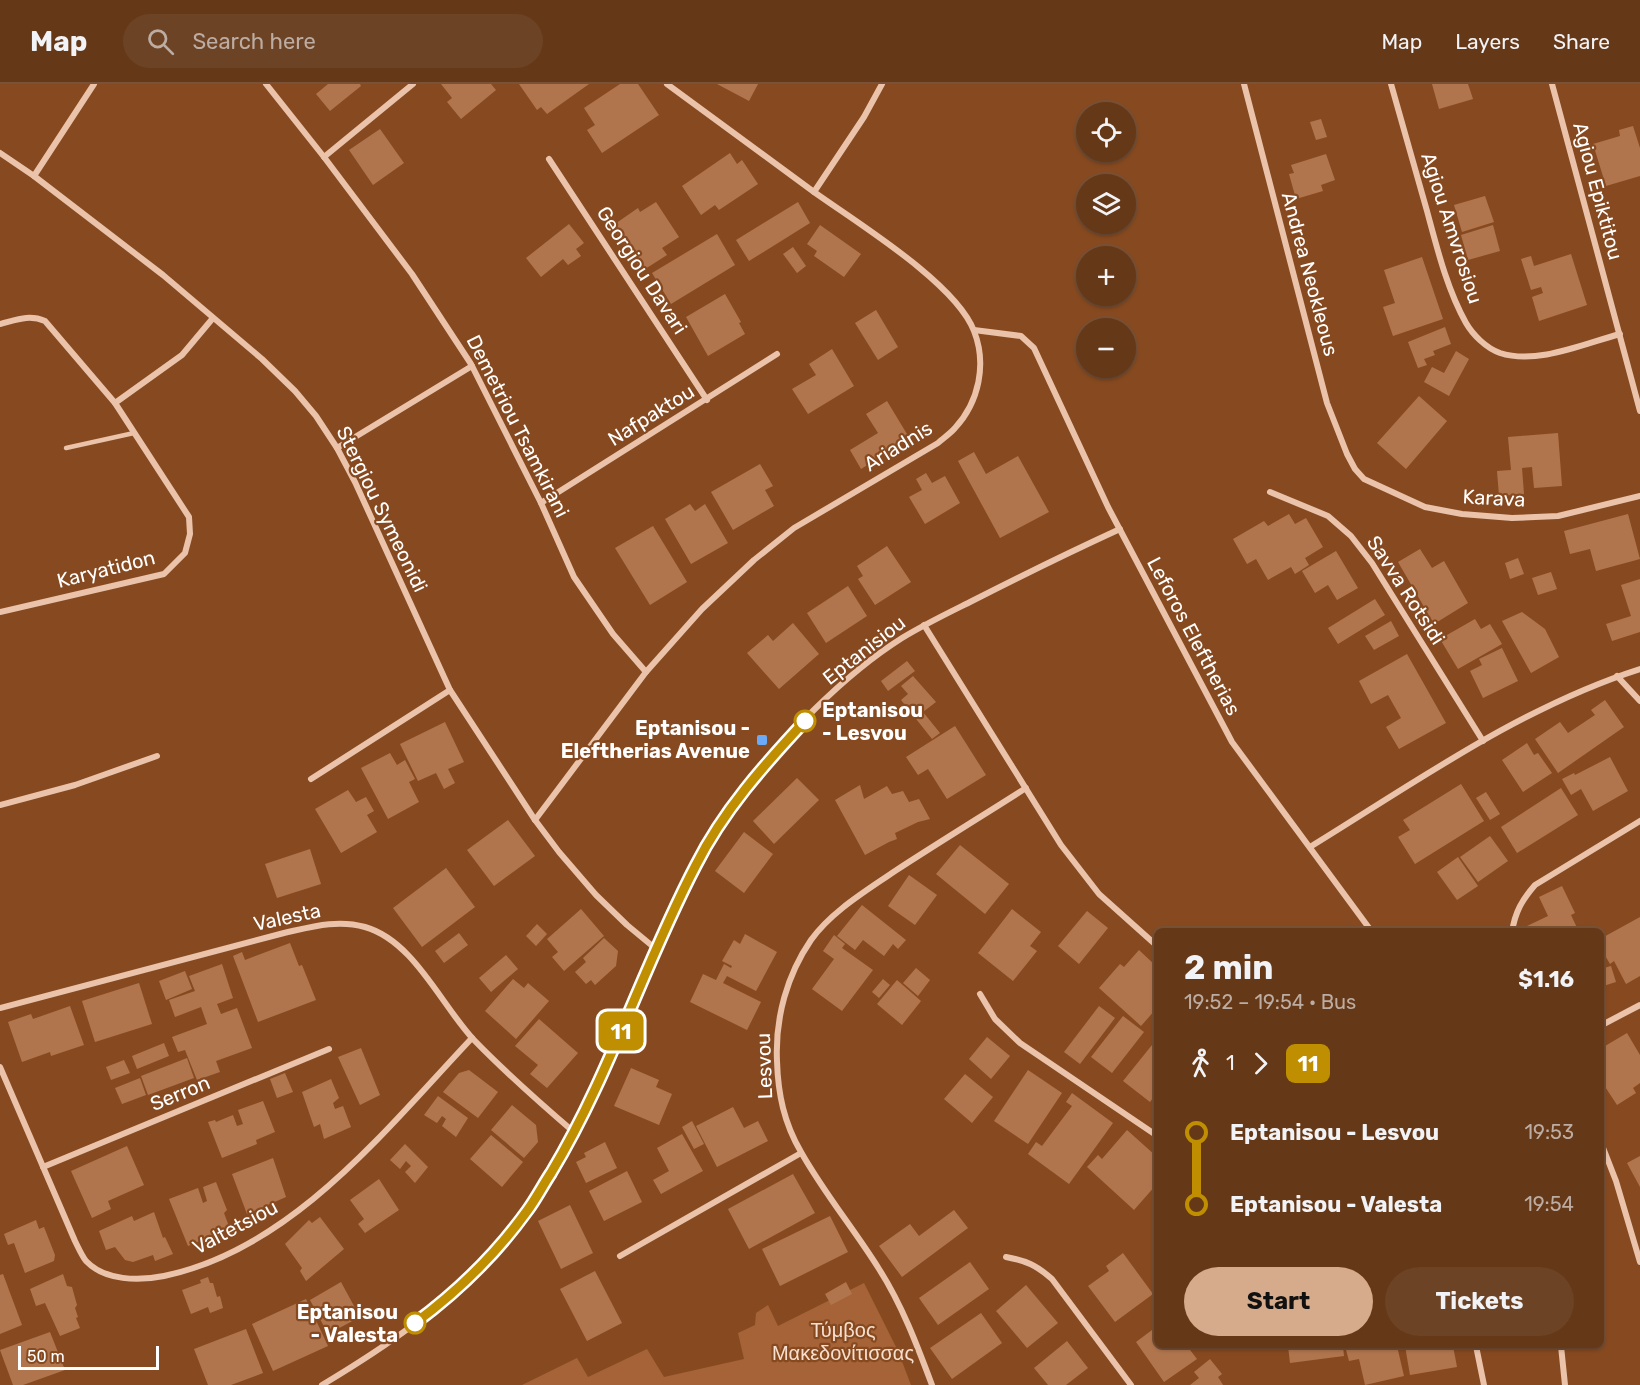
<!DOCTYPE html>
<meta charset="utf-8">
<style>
body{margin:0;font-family:Rubik,sans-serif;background:#6d4325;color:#f1f3f6;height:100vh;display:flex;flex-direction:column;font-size:22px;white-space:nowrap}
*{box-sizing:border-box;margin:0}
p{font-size:20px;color:#bcaca2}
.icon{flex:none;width:33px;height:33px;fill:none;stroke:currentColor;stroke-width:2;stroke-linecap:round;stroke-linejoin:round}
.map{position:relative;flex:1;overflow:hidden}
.panel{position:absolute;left:1154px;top:844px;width:450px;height:420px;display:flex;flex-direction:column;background:#653818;border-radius:9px;box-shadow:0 2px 4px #0004,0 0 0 2px #795237}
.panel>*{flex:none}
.badge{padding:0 12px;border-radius:9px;font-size:21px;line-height:39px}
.fabs{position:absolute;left:1076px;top:18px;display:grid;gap:12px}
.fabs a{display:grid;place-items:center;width:60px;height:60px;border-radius:50%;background:#653818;box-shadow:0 2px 4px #0004,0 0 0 2px #795237;font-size:30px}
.scale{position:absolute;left:18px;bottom:15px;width:141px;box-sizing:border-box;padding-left:6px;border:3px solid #fff;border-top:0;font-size:16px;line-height:21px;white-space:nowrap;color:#fff;-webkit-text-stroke:4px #874a20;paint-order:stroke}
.map>.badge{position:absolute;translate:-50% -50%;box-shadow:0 0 0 3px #fff}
.legs{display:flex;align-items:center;gap:9px;height:66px;padding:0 30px;font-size:20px}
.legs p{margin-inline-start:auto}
.summary{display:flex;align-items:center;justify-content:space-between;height:102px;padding:0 30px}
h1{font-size:33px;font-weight:700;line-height:45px}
.primary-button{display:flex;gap:12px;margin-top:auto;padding:12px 30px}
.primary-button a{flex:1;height:69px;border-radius:36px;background:#d6ab8b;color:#111;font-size:24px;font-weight:700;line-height:69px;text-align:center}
.primary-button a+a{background:#6d4325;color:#f1f3f6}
ul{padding:0 30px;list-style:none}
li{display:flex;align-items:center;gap:21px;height:72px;font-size:22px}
li i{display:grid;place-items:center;width:9px;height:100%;margin:0 8px;background:currentColor}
li i::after{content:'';width:15px;height:15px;margin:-8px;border:4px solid;border-radius:50%;background:#653818}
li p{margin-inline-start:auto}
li:first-child i{background:linear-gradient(#0000 50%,currentColor 0)}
li:last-child i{background:linear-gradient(currentColor 50%,#0000 0)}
header{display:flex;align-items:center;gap:36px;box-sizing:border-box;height:84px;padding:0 30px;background:#653818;border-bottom:2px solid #795237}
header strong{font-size:28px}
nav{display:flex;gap:33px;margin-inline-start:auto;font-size:21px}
.search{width:420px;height:54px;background:#6d4325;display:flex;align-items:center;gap:15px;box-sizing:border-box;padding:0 21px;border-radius:33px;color:#bcaca2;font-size:22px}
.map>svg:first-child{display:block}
.green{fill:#a66337}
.building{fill:#b1754d}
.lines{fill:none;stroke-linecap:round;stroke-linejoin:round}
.service{stroke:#eac3aa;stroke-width:4.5}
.minor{stroke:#eac3aa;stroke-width:6}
.line-1-casing{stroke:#fff;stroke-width:14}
.line-1{stroke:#c08f01;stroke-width:9}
.stop-1-dot{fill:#fff;stroke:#c08f01;stroke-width:3}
.poi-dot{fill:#6baaf7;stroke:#874a20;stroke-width:2}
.labels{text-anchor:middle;stroke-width:4.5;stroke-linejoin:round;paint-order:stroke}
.street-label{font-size:20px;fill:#fff;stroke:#874a20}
.stop-label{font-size:20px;font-weight:bold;fill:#fff;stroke:#874a20;text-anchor:start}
.poi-label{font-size:20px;font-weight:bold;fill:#fff;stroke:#874a20;text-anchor:end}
.park-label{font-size:20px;fill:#f7dfcf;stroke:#874a20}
</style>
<header>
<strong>Map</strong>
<div class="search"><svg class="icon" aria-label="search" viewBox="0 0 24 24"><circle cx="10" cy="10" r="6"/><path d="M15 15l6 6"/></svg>Search here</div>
<nav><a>Map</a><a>Layers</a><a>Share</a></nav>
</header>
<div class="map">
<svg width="1640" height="1301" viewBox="0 0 1640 1301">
<rect width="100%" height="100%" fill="#874a20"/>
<polygon class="green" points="864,1199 898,1267 911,1301 522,1301 577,1274 588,1293 647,1265 664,1293 744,1275 738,1249 755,1241 756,1229 768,1221 778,1242"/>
<g class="building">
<polygon points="328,0 360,0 361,2 330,27 316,10"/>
<polygon points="441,0 491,0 496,6 461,35 447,18 452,14"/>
<polygon points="519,0 589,0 547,30 541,23 537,26"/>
<polygon points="620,0 638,0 659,31 602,69 587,46 595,41 584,24"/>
<polygon points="717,0 758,0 749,17"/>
<polygon points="1432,0 1468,0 1473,15 1439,25"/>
<polygon points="1321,35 1327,53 1316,56 1310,38"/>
<polygon points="1633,42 1640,64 1640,92 1606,102 1593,60 1620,52 1619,46"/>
<polygon points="380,45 404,79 373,101 349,66"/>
<polygon points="730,69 737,80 742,76 758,100 719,126 715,121 701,131 682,102"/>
<polygon points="1326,70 1335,96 1321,101 1323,107 1296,115 1289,90 1294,89 1291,81"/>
<polygon points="1485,112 1494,138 1462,148 1454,121"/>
<polygon points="656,118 679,153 662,164 667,171 642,187 612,142 638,124 640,128"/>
<polygon points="798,118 810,139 749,177 736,156"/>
<polygon points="569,140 584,159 576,165 581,172 568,181 563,175 541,193 526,174"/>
<polygon points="820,141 861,170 844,193 814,172 817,167 807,160"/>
<polygon points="1493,141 1500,167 1468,176 1461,151"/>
<polygon points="717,150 735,181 671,220 652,189"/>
<polygon points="793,163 806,182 797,189 783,170"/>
<polygon points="1571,170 1587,221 1539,237 1532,213 1543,209 1541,203 1531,206 1521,175 1531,172 1534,182"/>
<polygon points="1422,173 1443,235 1393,252 1383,223 1395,219 1384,186"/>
<polygon points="725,210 741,238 739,239 745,250 708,272 686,233"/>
<polygon points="876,226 898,263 878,276 855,239"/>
<polygon points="1445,243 1451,260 1433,267 1435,271 1424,275 1427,281 1418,284 1408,258"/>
<polygon points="832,265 854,302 808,330 792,305 816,291 809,280"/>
<polygon points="1456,267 1469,275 1449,312 1424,298 1432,283 1444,289"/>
<polygon points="1419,312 1447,337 1406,385 1377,359"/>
<polygon points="887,317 910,355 861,385 850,366 878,349 866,330"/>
<polygon points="1558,349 1562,402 1534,404 1532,383 1522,384 1524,410 1499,412 1497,387 1511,386 1508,353"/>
<polygon points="974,368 986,390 1018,372 1049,428 1000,454 958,377"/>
<polygon points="760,380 773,402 765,406 774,422 733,446 711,408"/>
<polygon points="926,389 932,399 945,392 960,419 925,440 909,413 922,406 916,395"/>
<polygon points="690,420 695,427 705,420 728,459 691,480 665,435"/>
<polygon points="1289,430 1295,440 1306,434 1323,463 1305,474 1309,481 1295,490 1291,483 1268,496 1256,475 1247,480 1233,455 1264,437 1268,442"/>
<polygon points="1628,430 1640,475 1596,487 1590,465 1570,470 1564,447"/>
<polygon points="653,442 687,498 650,521 615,464"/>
<polygon points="887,462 911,498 875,521 858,495 863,492 857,482"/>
<polygon points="1420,465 1432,484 1444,477 1468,519 1434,540 1398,478"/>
<polygon points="1336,467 1358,504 1337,516 1328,501 1315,509 1302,487"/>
<polygon points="1518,474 1524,490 1510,495 1505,479"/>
<polygon points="1551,488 1557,505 1538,511 1532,494"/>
<polygon points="1640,495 1640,548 1612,557 1606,540 1631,532 1621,501"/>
<polygon points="848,502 867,532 826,559 807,529"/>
<polygon points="1375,515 1385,531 1338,560 1328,544"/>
<polygon points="1522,528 1545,545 1559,573 1531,589 1502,537"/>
<polygon points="1475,535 1481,545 1490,540 1502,560 1458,585 1440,555"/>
<polygon points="1391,537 1399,552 1374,566 1365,552"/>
<polygon points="793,539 819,570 779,605 747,569 768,551 773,557"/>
<polygon points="1502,564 1518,597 1483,614 1470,587 1482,581 1479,575"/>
<polygon points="1407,570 1446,639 1399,665 1386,643 1401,634 1388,611 1371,620 1359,597"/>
<polygon points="907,577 915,587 888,607 881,597"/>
<polygon points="913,592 936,618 923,628 940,649 932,655 901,616 908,610 901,602"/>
<polygon points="1605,616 1624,643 1558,689 1535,655 1560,638 1568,649 1595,631 1591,626"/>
<polygon points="445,638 464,678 448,685 455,699 444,705 436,689 418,697 400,660"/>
<polygon points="955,642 986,691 947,715 928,685 918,691 906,673"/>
<polygon points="1527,659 1534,671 1538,669 1552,689 1523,708 1502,676"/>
<polygon points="390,669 397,681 405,676 415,695 409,698 419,718 388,735 361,684"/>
<polygon points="1610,673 1628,707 1593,727 1581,705 1571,711 1562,695 1574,689 1575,691"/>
<polygon points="797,694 819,716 774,760 753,737"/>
<polygon points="1461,700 1484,737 1415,780 1398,753 1410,746 1403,736"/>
<polygon points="860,701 864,715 887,702 892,710 903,707 909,718 919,715 930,735 918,738 895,749 897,755 889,758 865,771 835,716"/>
<polygon points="1561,704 1578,731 1517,769 1501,743"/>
<polygon points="348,706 356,718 366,713 374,727 367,731 377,748 341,769 315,725"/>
<polygon points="1486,708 1500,730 1490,736 1476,714"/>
<polygon points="508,736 535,772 494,802 467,766"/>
<polygon points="744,748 773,770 744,809 715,787"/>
<polygon points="1490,752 1508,777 1478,798 1460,773"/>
<polygon points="960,761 1009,800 985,830 936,790"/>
<polygon points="310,765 321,800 277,814 265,780"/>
<polygon points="1458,773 1478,802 1457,816 1437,788"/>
<polygon points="446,784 475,823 422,863 393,824"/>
<polygon points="909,791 937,811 915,841 888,822"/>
<polygon points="1562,802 1575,829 1571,831 1579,848 1530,848 1527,842 1548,832 1539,813"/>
<polygon points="862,821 906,856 898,865 893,860 884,872 863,856 855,866 837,852"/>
<polygon points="581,825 604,852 564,887 552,873 558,868 547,855"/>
<polygon points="1012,825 1041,848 1030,862 1037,867 1013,897 978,869"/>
<polygon points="1087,827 1108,844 1079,880 1058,862"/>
<polygon points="1640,833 1640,892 1626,900 1614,877 1610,880 1600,863 1600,855"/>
<polygon points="537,840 547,850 536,862 526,852"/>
<polygon points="459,849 468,861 444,879 435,867"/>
<polygon points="745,850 777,868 756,907 727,892 723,899 761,918 747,946 690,918 703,890 716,896 724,880 731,884 732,882 722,877 734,856 740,860"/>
<polygon points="834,851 845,860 842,864 873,886 842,927 812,905 834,875 823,867"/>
<polygon points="604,854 618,867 616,882 595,901 591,896 586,900 575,888 586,878 583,874"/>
<polygon points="290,859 299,882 302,881 316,916 258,938 233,872 242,868 245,876"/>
<polygon points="1139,866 1156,882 1156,925 1141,942 1099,904 1120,880 1124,883"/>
<polygon points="506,871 518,885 491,908 479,894"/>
<polygon points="1601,875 1604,884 1611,882 1616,898 1600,903"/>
<polygon points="222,880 233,914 217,920 221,930 237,924 252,964 216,977 220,988 197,996 185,966 178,968 172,953 207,940 201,923 175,933 169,916 195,907 189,892"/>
<polygon points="916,884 930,896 918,912 903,899"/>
<polygon points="185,887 192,905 166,916 159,897"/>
<polygon points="513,895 524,904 528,899 549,917 516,955 485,927"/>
<polygon points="883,895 890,901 879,914 872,908"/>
<polygon points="897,896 921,917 902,941 877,920"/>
<polygon points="139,899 152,940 95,958 82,917"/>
<polygon points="70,922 84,961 51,972 50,968 22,978 8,938 31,930 33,935"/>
<polygon points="1099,922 1115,934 1080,980 1064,968"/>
<polygon points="1123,932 1144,948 1112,989 1091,973"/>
<polygon points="539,935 578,969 547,1004 530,990 538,981 515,962"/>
<polygon points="1627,949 1640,971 1640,999 1633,1004 1636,1009 1617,1021 1600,995 1600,965"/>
<polygon points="987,953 1010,972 991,995 969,975"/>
<polygon points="1156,956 1156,1010 1150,1018 1123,997"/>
<polygon points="164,959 169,972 137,985 132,972"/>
<polygon points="361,964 380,1011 360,1021 338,973"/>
<polygon points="187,974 194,994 148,1011 141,992"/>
<polygon points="124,976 130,989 111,996 106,983"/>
<polygon points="631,984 659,996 656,1003 672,1010 659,1041 614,1022"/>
<polygon points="469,986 498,1008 478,1034 443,1008 459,989"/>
<polygon points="1028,986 1062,1009 1028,1060 994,1037"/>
<polygon points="285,989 293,1008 277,1014 270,995"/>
<polygon points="965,990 993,1013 972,1039 944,1015"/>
<polygon points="140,994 146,1011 122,1020 115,1004"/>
<polygon points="331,995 339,1014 333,1019 335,1025 343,1022 351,1043 324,1055 320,1040 314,1043 302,1008"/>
<polygon points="1072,1009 1113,1039 1069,1100 1028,1070 1036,1058 1042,1062 1072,1022 1066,1018"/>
<polygon points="438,1012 468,1034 456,1053 442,1042 446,1035 442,1032 437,1039 424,1031"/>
<polygon points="263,1017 275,1048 256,1056 257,1060 222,1074 208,1038 215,1036 216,1038 233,1031 237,1042 243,1040 238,1026"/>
<polygon points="512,1021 536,1041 538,1058 524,1074 491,1046"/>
<polygon points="733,1023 744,1044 758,1037 768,1057 717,1083 696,1042"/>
<polygon points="692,1037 704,1060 694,1065 682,1043"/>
<polygon points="1127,1046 1156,1072 1156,1101 1134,1126 1087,1083 1098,1071 1102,1075"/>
<polygon points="682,1050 703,1087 661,1110 653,1096 669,1087 657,1064"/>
<polygon points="491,1051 523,1078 502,1103 470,1075"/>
<polygon points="605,1058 617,1084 586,1099 576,1078 586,1073 584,1069"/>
<polygon points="405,1060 428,1083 415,1099 405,1088 411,1082 406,1077 400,1085 390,1076"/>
<polygon points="127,1062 144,1101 108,1117 111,1125 92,1134 71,1087"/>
<polygon points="1640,1072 1640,1103 1627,1079"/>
<polygon points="273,1074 286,1113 247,1130 232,1090"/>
<polygon points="627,1087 642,1118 604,1137 589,1107"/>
<polygon points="793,1090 815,1129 749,1165 728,1125"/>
<polygon points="379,1095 399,1126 365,1149 358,1140 364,1135 350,1116"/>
<polygon points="216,1098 227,1126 224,1129 230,1145 188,1162 169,1115 198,1104 203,1119 207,1117 203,1103"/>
<polygon points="570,1121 593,1169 561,1185 538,1137"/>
<polygon points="954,1126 968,1144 902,1193 879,1162 910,1140 919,1152"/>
<polygon points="154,1128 163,1154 165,1153 173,1170 155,1177 153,1171 133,1178 125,1176 115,1163 106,1166 99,1147 132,1132 134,1137"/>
<polygon points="830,1132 848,1168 780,1202 762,1165"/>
<polygon points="320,1133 344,1165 306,1197 300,1187 302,1184 285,1160 309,1136 312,1139"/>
<polygon points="36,1136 39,1145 44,1143 55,1171 54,1177 25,1189 14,1159 8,1161 4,1150"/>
<polygon points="1123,1169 1153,1210 1115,1238 1088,1202 1109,1187 1106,1182"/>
<polygon points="970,1178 989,1205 938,1241 919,1214"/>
<polygon points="595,1187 622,1239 587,1257 560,1205"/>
<polygon points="3,1190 22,1241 0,1250 0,1191"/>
<polygon points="63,1190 67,1202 72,1203 77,1221 75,1224 78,1233 76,1234 80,1244 60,1252 45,1219 36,1222 30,1205"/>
<polygon points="208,1193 210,1199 213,1199 217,1213 220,1212 223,1224 210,1229 208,1223 191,1230 182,1206 201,1199 200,1196"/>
<polygon points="341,1198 360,1233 328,1250 310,1216"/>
<polygon points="846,1198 852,1210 831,1221 825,1210"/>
<polygon points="1026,1201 1058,1239 1027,1264 996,1227"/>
<polygon points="306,1215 328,1262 273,1287 252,1240"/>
<polygon points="981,1229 1002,1259 952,1295 930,1264"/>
<polygon points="1156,1243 1156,1262 1187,1262 1197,1275 1164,1298 1136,1258"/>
<polygon points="246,1245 263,1289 231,1301 208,1301 194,1265"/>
<polygon points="50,1248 65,1286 23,1301 13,1301 0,1266"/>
<polygon points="1067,1257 1088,1284 1066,1301 1048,1301 1034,1284"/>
<polygon points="1288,1262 1343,1262 1344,1272 1290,1279"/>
<polygon points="1345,1262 1397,1262 1404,1292 1365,1301 1359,1275 1349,1277"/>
<polygon points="1405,1262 1453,1262 1457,1283 1410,1291"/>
<polygon points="1210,1275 1222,1290 1218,1293 1223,1301 1190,1301 1199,1294 1194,1288"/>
</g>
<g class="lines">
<polyline class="service" points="66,364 134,349"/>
<g class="minor">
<polyline points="266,0 324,73 412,190 471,280 541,419 574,493 613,550 646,588"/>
<polyline points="1244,0 1327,319 1347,370 1355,385 1364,395 1425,423 1462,430 1512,434 1558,432 1640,412"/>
<path d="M1391,0C1403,42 1415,85 1427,127C1437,164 1447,205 1466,239C1473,251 1486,264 1500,269C1537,281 1583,260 1620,250"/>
<polyline points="1552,0 1640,327"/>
<polyline points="0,69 34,92 163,191 262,275 295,307 316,332 337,364 355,398 450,606 535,736 559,768 596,811 627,841 656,865"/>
<polyline points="324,73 413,0"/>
<polyline points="549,75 707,316"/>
<polyline points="34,92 94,0"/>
<polyline points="814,108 864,33 882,0"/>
<path d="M0,240C16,236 29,230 45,237L115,319L189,433L190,450L185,469L164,490L0,528"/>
<polyline points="974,246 1021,252 1034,264 1108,423 1232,658 1372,848"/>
<polyline points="115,319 182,271 213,234"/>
<polyline points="337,364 472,282"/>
<polyline points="1270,408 1328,432 1351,452 1372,479 1483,657"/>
<polyline points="541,419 777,270"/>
<polyline points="924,541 1061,761 1099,810 1156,861"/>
<polyline points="1617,592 1640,617"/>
<polyline points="311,695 450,606"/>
<polyline points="0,721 75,701 157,672"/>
<path d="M535,736L646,588L702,525L754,476L794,444L938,359C943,354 950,350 955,344C979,318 987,280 974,247C956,199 856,138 814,108C765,72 716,36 667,0"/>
<path d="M1310,763C1416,698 1521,623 1640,585"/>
<path d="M1512,848C1515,828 1522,816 1535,801L1640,737"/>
<polyline points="980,910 995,935 1020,959 1156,1051"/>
<path d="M0,924L284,849C311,843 337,835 365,843C414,857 441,921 474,956C506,989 540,1019 575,1049"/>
<polyline points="1600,942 1640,921"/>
<path d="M0,983L75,1157C78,1163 82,1172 86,1177C105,1197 139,1197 164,1192C293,1165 386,1045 472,954"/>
<polyline points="1600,1056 1616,1097 1640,1178"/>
<polyline points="43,1083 329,965"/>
<polyline points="620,1172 801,1069"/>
<path d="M1006,1173C1027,1177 1036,1181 1052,1195L1131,1301"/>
<polyline points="1476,1262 1484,1301"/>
<polyline points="1561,1262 1565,1301"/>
<path d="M322,1301C384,1264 446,1222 494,1168C538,1119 576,1052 602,992C638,909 669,822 718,745C726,733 733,720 741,709C784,653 842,592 902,554C925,540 948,529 972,517C1021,492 1070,468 1120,445"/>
<path d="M932,1301C917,1261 902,1221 879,1185C854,1145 824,1109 801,1068C784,1039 778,1010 777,977C775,934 787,891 811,856C832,827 866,807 895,787C938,759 982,732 1026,704"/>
</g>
</g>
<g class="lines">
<g class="line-1-casing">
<path id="line-1" d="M415,1239C457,1208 496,1170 527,1127C536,1115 543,1101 551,1089C610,991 643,882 696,781C723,727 764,681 805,637"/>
</g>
<use href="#line-1" class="line-1"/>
</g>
<g class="stop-1-dot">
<circle cx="805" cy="637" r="10"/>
<circle cx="415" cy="1239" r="10"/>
</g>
<rect class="poi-dot" x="756" y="650" width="12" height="12" rx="3"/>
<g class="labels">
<g class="street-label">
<text transform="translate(1598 107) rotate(75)" y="7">Agiou Epiktitou</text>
<text transform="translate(1452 144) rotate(72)" y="7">Agiou Amvrosiou</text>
<text transform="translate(642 186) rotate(57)" y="7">Georgiou Davari</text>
<text transform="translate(1310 190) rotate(75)" y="7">Andrea Neokleous</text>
<text transform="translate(651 331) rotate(-32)" y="7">Nafpaktou</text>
<text transform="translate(518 342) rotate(63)" y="7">Demetriou Tsamkirani</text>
<text transform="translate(898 362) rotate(-32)" y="7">Ariadnis</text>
<text transform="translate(1494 414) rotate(3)" y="7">Karava</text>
<text transform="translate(382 425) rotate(64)" y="7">Stergiou Symeonidi</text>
<text transform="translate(106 485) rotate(-14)" y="7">Karyatidon</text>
<text transform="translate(1406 506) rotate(57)" y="7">Savva Rotsidi</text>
<text transform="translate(1194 552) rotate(62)" y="7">Leforos Eleftherias</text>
<text transform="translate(864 566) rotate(-38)" y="7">Eptanisiou</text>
<text transform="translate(287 833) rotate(-12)" y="7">Valesta</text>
<text transform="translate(764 982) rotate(-92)" y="7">Lesvou</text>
<text transform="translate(180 1009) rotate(-22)" y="7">Serron</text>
<text transform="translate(235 1143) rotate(-28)" y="7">Valtetsiou</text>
</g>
<g class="stop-label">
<text x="822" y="633">Eptanisou<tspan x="822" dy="23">- Lesvou</tspan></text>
<text x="398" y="1235" text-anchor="end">Eptanisou<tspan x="398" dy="23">- Valesta</tspan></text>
</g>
<g class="poi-label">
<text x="750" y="651">Eptanisou -<tspan x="750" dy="23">Eleftherias Avenue</tspan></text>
</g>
<g class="park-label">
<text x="843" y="1253">Τύμβος<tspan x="843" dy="23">Μακεδονίτισσας</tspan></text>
</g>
</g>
</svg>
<div class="fabs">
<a><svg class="icon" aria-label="locate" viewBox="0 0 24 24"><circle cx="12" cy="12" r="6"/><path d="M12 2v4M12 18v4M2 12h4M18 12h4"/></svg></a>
<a><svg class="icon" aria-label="layers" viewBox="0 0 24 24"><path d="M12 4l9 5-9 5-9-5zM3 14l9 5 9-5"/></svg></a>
<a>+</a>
<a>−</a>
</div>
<div class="scale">50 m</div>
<b class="badge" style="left:621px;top:947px;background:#c08f01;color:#fff">11</b>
<section class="panel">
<div class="summary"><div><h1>2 min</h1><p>19:52 – 19:54 · Bus</p></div><b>$1.16</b></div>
<div class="legs"><svg class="icon" aria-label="walk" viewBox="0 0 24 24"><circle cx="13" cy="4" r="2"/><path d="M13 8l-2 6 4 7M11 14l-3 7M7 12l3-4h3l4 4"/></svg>1<svg class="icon" aria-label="forward" viewBox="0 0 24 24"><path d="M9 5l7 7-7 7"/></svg><b class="badge" style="background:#c08f01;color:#fff">11</b></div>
<ul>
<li><i style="color:#c08f01"></i><b>Eptanisou - Lesvou</b><p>19:53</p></li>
<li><i style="color:#c08f01"></i><b>Eptanisou - Valesta</b><p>19:54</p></li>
</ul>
<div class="primary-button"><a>Start</a><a>Tickets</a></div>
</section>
</div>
